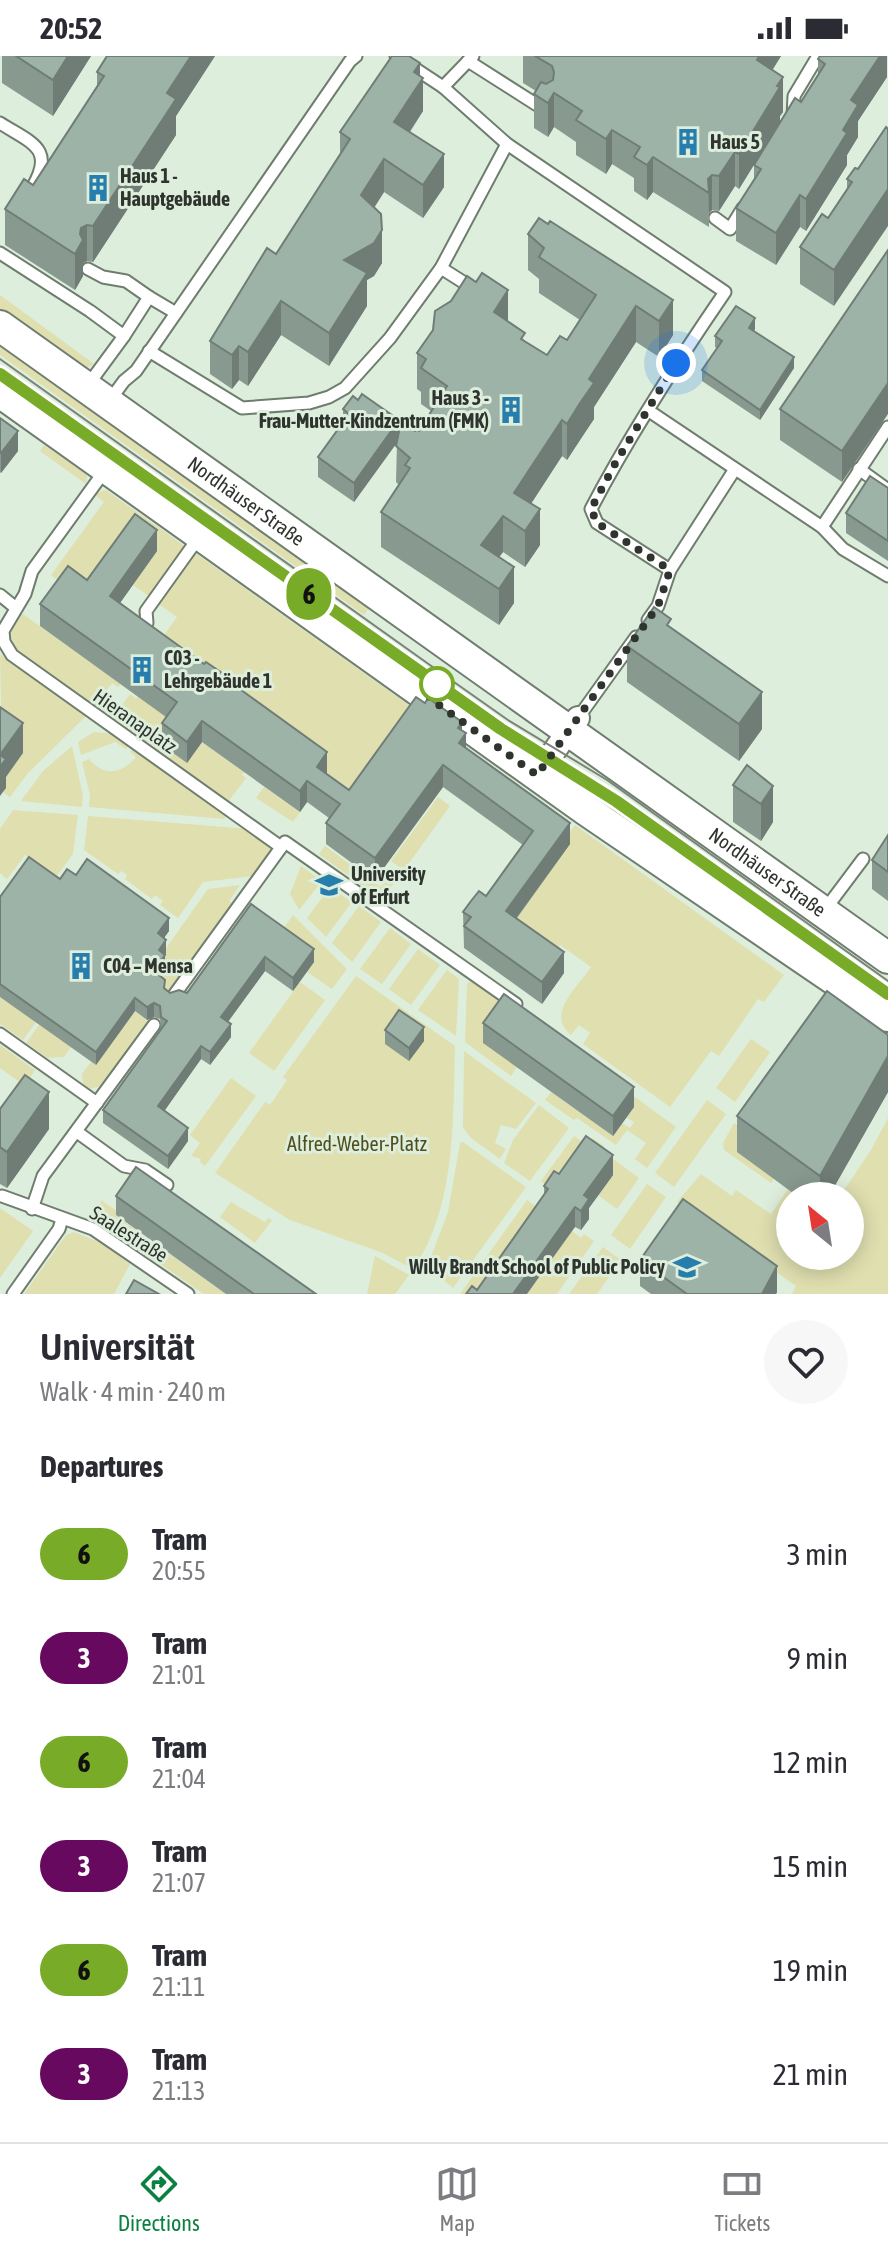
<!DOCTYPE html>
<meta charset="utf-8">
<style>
body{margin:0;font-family:"Asap Condensed",sans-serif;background:#f7f7f7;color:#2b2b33;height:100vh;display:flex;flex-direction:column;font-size:30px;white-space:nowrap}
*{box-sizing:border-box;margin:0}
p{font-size:26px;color:#7c7c81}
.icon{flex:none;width:44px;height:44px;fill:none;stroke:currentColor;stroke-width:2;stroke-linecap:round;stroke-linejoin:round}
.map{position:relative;height:1238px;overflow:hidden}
.panel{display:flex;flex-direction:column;background:#fff;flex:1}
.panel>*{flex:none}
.badge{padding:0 16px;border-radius:26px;font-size:28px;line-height:52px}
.needle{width:52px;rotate:330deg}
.tools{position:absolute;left:776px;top:1126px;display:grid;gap:16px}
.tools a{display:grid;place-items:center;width:88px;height:88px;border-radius:50%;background:#fff;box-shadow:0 4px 20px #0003;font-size:40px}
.you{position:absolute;width:40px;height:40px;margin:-20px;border:6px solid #fff;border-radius:50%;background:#1a73e8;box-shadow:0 0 0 12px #1a73e833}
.map>.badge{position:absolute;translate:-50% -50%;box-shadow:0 0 0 4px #fff}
h2{padding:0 40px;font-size:30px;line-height:72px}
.round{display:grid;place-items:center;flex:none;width:84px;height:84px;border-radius:42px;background:#f7f7f7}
.overview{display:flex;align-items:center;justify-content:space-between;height:136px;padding:0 40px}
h1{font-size:38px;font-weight:600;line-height:60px}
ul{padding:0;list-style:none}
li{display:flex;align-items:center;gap:24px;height:104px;padding:0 40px}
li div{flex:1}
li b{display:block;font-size:30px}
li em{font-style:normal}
li .badge{min-width:88px;font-weight:700;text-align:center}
.status{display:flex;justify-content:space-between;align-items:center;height:56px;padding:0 40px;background:#fff;direction:ltr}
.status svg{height:22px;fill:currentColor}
.tab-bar{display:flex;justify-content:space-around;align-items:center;height:112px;border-top:2px solid #e1e1e2;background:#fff;font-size:22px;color:#7c7c81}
.tab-bar a{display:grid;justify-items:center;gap:4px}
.tab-bar .current{color:#0b8043}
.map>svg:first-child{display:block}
.green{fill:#dfdfb0}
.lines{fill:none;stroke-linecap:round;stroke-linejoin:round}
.service-casing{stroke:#6f7d6f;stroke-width:15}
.minor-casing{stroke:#6f7d6f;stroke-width:26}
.secondary-casing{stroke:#6f7d6f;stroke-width:34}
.service{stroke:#fff;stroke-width:11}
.minor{stroke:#fff;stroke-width:22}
.secondary{stroke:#fff;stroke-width:30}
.tram{stroke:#798378;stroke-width:2}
.wall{fill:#889a90}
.shaded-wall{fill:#6f7d76}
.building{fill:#9eb3a8;stroke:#6f7d76;stroke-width:2}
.line-casing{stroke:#fff;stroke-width:18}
.line{stroke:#78ac28;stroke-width:12}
.walk{stroke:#2f352e;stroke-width:8;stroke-dasharray:0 14.4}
.stop-dot{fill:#fff;stroke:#78ac28;stroke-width:4}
.labels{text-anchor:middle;stroke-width:6;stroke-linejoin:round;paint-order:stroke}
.poi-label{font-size:20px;font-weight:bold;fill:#2f352e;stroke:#deeedd;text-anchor:start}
.street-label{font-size:20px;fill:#2f352e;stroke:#deeedd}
.park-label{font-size:20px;fill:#504e1c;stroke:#deeedd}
</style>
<div class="status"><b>20:52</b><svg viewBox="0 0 49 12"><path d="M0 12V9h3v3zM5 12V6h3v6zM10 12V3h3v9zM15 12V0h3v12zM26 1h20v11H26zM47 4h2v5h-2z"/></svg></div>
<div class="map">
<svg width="888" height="1238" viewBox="0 0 888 1238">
<rect width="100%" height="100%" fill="#deeedd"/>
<g class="green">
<polygon points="0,239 94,308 83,314 0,258"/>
<polygon points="0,283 372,548 364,559 0,299"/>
<polygon points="44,389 87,419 86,428 40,395"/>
<polygon points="106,434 186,491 150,541 133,529 157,495 87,546 51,519 104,446 94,438"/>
<polygon points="194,496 420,657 349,756 154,593 177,561 157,547"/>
<polygon points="20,556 121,628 118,631 112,627 99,644 105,649 100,656 23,601 14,591 11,577"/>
<polygon points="0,598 86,660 28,717 10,741 3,736"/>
<polygon points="130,638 136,643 138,640 177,668 187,707 202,686 244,716 242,719 246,722 228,746 111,665"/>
<polygon points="94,676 114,678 129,689 126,693 115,686 81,699 78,686"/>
<polygon points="72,690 83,740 82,751 21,745 43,715"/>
<path d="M133,692L228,758L224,763L89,751L90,739L82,706L89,703C104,721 122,718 136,701L130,696Z"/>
<polygon points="264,731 300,756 293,766 256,742"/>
<polygon points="438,741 450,750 404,814 391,805"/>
<polygon points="13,754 78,759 73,798 56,821 25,799 7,823 0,817 0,773"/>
<polygon points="88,760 250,773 274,792 253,820 203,826 178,862 160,849 163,845 155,839 152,843 125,823 127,819 121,815 118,818 84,794"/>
<path d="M575,769L784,919L764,946L758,943L719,1000L711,995L670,1051L583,988L590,977L579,969L571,979C545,958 578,931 591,911L560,889L548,906L506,876L569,789L564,784Z"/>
<polygon points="325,790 381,831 394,813 400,818 382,844 319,798"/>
<polygon points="301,810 322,825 299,854 290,838"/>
<polygon points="240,829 229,845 233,848 168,939 154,929 164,895 208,833"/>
<polygon points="330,831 352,846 326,881 307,862"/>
<polygon points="743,837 888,942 888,951 736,848"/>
<polygon points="359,850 381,866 352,906 332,887"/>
<polygon points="293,859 347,913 332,933 307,916 314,906 278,880"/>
<polygon points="390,872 411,888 382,928 360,913"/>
<polygon points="418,893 440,909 411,949 389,933"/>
<polygon points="447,914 459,923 456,980 418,954"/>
<path d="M356,920L455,990C453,1063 456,1153 413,1213L383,1197L290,1164L215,1117L265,1046L270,1049L287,1024L283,1021Z"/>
<polygon points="471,924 474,925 562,990 517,1011 511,1020 465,986 467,928"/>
<polygon points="300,926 325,944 274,1015 249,997"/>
<polygon points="0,941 36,966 23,984 0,968"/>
<polygon points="134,955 149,966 102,1030 89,1033 83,1027 82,1018 91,1006 96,1009"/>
<polygon points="39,969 71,991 64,1001 48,1002 26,987"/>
<polygon points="751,983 770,996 735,1046 716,1032"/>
<polygon points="0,989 35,1014 25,1030 0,1012"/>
<polygon points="464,995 536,1047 516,1073 501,1069 495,1087 506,1093 500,1103 471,1082 463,1072"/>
<polygon points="595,1012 676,1071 647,1112 635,1103 646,1087 627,1074 616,1089 577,1062 574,1064 545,1044 551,1036 613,1080 622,1067 630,1072 634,1066 626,1061 633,1050"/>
<polygon points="231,1022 256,1040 205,1110 200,1106 201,1103 191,1100 200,1087 190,1079"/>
<polygon points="707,1044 726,1058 674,1131 655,1117"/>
<polygon points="539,1049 569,1072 530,1125 504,1107 513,1084"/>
<polygon points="888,1062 888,1238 792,1238 796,1230 677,1146 701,1118 732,1140 736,1134 771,1158 788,1133 798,1140 790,1140 790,1200 850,1200 850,1140 840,1140 871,1094"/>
<polygon points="734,1067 750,1079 774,1123 771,1127 724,1094 723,1087"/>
<polygon points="574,1080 587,1089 559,1138 541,1125"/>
<polygon points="592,1082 604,1090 602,1095 639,1122 617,1153 598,1139 595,1088"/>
<polygon points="463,1086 526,1131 453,1232 427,1211 448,1156 460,1087"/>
<polygon points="647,1128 666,1141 630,1193 611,1179"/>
<polygon points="101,1144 118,1156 116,1160 226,1238 204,1238 97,1165"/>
<polygon points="527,1144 540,1153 488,1238 460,1238"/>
<polygon points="231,1146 265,1166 268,1162 272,1164 255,1187 220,1161"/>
<polygon points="0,1152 33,1175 0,1222"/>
<polygon points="572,1175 581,1182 584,1178 594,1185 557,1238 527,1238"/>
<polygon points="74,1176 99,1186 130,1208 114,1238 24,1238 66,1179"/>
<polygon points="603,1191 621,1204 597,1238 569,1238"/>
<polygon points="375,1200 409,1219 395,1238 367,1238"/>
</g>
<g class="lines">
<g class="service-casing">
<g id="service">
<path d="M396,0L443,31L507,88L725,236C677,306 630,378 591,453L597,467L670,514"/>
<polyline points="468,5 545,54"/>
<polyline points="443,31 473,0"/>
<polyline points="793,60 794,40 818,0"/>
<path d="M0,67C31,87 56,92 32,132"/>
<polyline points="715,162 730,173 743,152"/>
<polyline points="0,197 90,255 124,280 88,329"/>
<polyline points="441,212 474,233"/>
<polyline points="88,213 103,221 126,225 149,241 124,280"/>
<polyline points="149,241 176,257"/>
<polyline points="149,295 242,352 309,347 329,341 345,332 390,282 441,212 507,88"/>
<polyline points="110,344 124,325 136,315 350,5 356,0"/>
<polyline points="649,355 822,471 843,493 888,520"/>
<polyline points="106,413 32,515 25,538 3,575 4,586 12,599 281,791"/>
<polyline points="859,413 888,434"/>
<polyline points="822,471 888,371"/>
<polyline points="0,539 16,552"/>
<polyline points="648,564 658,550 670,514 735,413"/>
<polyline points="147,567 146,555 199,481"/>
<polyline points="578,662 636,581"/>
<polyline points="824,855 863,803"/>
<polyline points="172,942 285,786 516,948"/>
<polyline points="0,978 97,1047"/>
<polyline points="77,1076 124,1110 145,1114 167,1129"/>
<polyline points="2,1140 93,1173 188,1238"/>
<polyline points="32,1153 43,1120 154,969"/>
<polyline points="13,1238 59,1173 62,1163"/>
</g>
</g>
<g class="minor-casing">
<polyline id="minor" points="537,719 578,662"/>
</g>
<g class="secondary-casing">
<g id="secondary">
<path id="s1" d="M0,270L888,902"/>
<polyline points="0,336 586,754 888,960"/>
</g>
</g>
<use href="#service" class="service"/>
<use href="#minor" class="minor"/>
<use href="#secondary" class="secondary"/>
<g class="tram">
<polyline points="0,303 444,619 508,664 607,724 888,925"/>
<polyline points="0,318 322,548"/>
<polyline points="542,699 627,753"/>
</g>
</g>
<g class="wall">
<polygon points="2,0 91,0 53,60 2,27"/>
<polygon points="107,0 215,0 176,60 176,79 93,206 87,205 83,207 83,220 75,234 5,189 5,153 33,129 97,30 97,16"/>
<polygon points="523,0 781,0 772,14 783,56 780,60 780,66 801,46 818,21 818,3 887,0 887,21 858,65 858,81 847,99 847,109 806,175 800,171 776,209 736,185 736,152 754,124 754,109 739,133 735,130 719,155 712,154 709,157 709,171 653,136 647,144 634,135 634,122 612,108 606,118 576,99 576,86 554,71 548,81 534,72 534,38 536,35 523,27"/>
<polygon points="420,20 423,55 410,76 444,131 423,162 384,136 374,152 382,207 374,220 367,224 367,250 329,310 281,279 248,330 239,324 232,333 210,318 210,285 276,198 340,100 340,76"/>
<polygon points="855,112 834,250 800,228 800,191 828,162 847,133 847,123"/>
<polygon points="528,178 673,244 673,279 659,301 636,286 594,351 594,363 580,383 567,404 562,400 531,448 540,489 525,511 503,496 499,501 514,547 499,569 381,491 381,456 399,429 396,426 397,386 354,446 318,421 318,401 343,366 343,353 399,379 419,375 431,355 421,348 421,336 417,333 417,297 508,266 525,285 547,299 567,284 580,264 539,237 539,223 528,214"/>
<polygon points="888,194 842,426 780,384 780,353"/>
<polygon points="755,273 754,275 794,312 760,364 702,325 702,314 717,292 715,291 715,280"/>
<polygon points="0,362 18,395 1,417 0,416"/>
<polygon points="888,432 888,505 846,477 846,457"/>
<polygon points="157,495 120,547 232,628 327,718 349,734 462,674 466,692 570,788 517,862 564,917 542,948 464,892 463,856 486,840 523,789 443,731 375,824 326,788 326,767 329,762 307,746 300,756 202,686 187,707 162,689 162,667 166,661 40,570 40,548 87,524"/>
<polygon points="627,590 762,673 739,705 627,626"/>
<polygon points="747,709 773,766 761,785 733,766 733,729"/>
<polygon points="888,779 888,845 872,833 872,804"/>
<polygon points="76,819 169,875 164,882 166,897 165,899 165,912 160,920 165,932 170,937 187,937 251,848 314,906 293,935 265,915 228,966 231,981 210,1009 201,1003 164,1055 188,1085 168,1113 103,1067 103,1054 161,973 160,963 154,961 147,964 135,955 96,1009 0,941 0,841"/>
<polygon points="483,967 634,1051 613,1080 483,987"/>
<polygon points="385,974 424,985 409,1005 385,988"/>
<polygon points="888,979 888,1036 829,1140 797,1140 737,1096 737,1060"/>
<polygon points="0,1053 49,1073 7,1132 0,1128"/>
<polygon points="559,1118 613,1119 589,1152 589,1163 581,1174 575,1171 477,1234 544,1140 544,1130"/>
<polygon points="116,1140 316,1238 226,1238 116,1159"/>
<polygon points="640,1204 777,1236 776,1238 651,1238 640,1230"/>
</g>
<g class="shaded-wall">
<polygon points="68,0 91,0 53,60 53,24"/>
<polygon points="191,0 215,0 176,60 176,79 93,206 93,170 167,37"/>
<polygon points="759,0 781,0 757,39 757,4"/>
<polygon points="880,0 887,0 887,21 858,65 858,81 847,99 847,109 806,175 806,143 851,44"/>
<polygon points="420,7 420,27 423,22 423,55 394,99 394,66 414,16"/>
<polygon points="783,21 783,56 780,60 780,66 739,133 739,98"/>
<polygon points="554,37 554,71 548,81 548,47"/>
<polygon points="612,74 612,108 606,118 606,83"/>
<polygon points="735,96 735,130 719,155 719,120"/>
<polygon points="444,98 444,131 423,162 423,129"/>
<polygon points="653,101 653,136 647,144 647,109"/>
<polygon points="384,103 384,136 361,172 361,139"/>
<polygon points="712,119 712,154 709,157 708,123"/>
<polygon points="888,133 888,170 834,250 834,214"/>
<polygon points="800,139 800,171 776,209 776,177"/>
<polygon points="87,169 87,205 83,207 83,220 75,234 75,198 81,172"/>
<polygon points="382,174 382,207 374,220 367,224 367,250 329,310 329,277 344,204"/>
<polygon points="508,234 508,270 494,256"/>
<polygon points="673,244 673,279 659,301 659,265"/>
<polygon points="281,245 281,279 248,330 248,296"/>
<polygon points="636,250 636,286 594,351 594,363 567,404 567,368 589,323"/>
<polygon points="755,262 755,273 749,283 749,272"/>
<polygon points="239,290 239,324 232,333 232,299"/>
<polygon points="794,301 794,312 760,364 760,354"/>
<polygon points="888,327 888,358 842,426 842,395"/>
<polygon points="399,364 399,384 354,446 354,427"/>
<polygon points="562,364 562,400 517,469 514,437"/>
<polygon points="18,375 18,395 1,417 1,397"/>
<polygon points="540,453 540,489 525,511 525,475"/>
<polygon points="503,460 503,496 483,523 481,489"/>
<polygon points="157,474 157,495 110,561 110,540"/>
<polygon points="514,511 514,547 499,569 499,533"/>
<polygon points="762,636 762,673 739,705 739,668"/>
<polygon points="202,665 202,686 187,707 187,686"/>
<polygon points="462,666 462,682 466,677 466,699 459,708 458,672"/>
<polygon points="23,667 23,697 6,721 6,732 0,740 0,699"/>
<polygon points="327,696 327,718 317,733 317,711"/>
<polygon points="443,709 443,731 375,824 375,802"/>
<polygon points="307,725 307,746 300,756 300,735"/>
<polygon points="773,730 773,766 761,785 761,748"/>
<polygon points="570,767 570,788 506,876 506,855"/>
<polygon points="169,862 169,875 158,890 158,877"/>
<polygon points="166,884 166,897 159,907 159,894"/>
<polygon points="314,893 314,906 293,935 293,922"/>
<polygon points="564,896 564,917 542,948 542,926"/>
<polygon points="165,899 165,912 154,929 154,915"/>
<polygon points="265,901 265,915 221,975 221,961"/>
<polygon points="135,942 135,955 96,1009 96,996"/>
<polygon points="154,947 154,961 147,964 147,951"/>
<polygon points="231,968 231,981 210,1009 210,996"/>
<polygon points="424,971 424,985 409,1005 409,992"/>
<polygon points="201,990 201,1003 158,1064 158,1050"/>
<polygon points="888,1000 888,1036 829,1140 820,1140 820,1120"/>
<polygon points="634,1031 634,1051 613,1080 613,1060"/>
<polygon points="49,1036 49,1073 7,1132 7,1096"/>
<polygon points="188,1072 188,1085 168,1113 168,1100"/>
<polygon points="613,1099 613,1119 589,1152 589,1163 581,1174 581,1155 584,1139"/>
<polygon points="575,1151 575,1171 527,1238 513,1238"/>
<polygon points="777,1210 777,1236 776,1238 762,1238"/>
</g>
<g class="building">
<polygon points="16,0 68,0 53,24"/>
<polygon points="107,0 191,0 167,37 176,43 93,170 87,169 81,172 80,178 83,184 75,198 5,153 24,123 33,129 104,20 97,16"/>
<polygon points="392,0 409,0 420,7 414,16 423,22 394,66 444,98 423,129 384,103 361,139 381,158 382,174 374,187 344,204 367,217 329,277 281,245 248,296 239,290 232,299 210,285 267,192 276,198 350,83 340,76"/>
<polygon points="535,0 759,0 757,4 783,21 777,30 780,31 739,98 735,96 719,120 712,119 708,123 709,137 653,101 647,109 634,101 640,91 612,74 606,83 576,64 582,55 554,37 548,47 534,38 541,26 546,28 553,24 554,16 552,10"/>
<polygon points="820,0 880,0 851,44 858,49 843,74 847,77 806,143 800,139 776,177 736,152 761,113 754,109 795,42 801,46 825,8 818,3"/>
<polygon points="886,71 888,73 888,133 834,214 800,191 822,158 828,162 852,126 847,123 855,112 858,113"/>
<polygon points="539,162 548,168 550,165 673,244 659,265 636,250 589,323 594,327 580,347 567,368 562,364 514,437 540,453 525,475 503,460 481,489 514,511 499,533 381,456 410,412 405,409 410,402 396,390 401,366 415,375 417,373 419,375 447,330 421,312 426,303 417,297 433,274 435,255 451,245 467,220 476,226 482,217 508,234 494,256 525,277 521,283 547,299 560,280 567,284 596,239 539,201 544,192 528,178"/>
<polygon points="888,194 888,327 842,395 780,353"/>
<polygon points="736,250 755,262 749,272 794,301 760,354 702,314 722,285 715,280"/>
<polygon points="362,338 399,364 354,427 318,401 349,358 343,353 353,340 358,344"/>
<polygon points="0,362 18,375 1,397 0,396"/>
<polygon points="870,420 888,432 888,485 846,457"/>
<polygon points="135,458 157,474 110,540 204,608 206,606 232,624 230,626 327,696 317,711 349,734 416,641 425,647 428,642 462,666 458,672 466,677 459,687 570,767 506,855 564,896 542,926 464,870 471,861 463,856 471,845 479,835 486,840 533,775 443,709 375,802 326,767 340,748 307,725 300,735 202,665 187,686 162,667 177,646 40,548 68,510 87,524"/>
<polygon points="654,551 671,563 667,569 762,636 739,668 627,590"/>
<polygon points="0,651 23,667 0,699 6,703 0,711"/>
<polygon points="747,709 773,730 761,748 733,729"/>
<polygon points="888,779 888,816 872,804"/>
<polygon points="29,801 60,823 67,813 76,819 87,803 169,862 158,877 166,884 159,894 165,899 154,915 165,924 164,932 170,937 179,934 187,937 251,848 314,893 293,922 265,901 221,961 231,968 210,996 201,990 158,1050 188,1072 168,1100 103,1054 167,965 161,961 160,950 154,947 147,951 135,942 96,996 0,928 0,841"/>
<polygon points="827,935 888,979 888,1000 820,1120 737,1060"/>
<polygon points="504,938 634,1031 613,1060 483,967"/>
<polygon points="399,954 424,971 409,992 385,974"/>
<polygon points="25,1019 49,1036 7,1096 0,1091 0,1053"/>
<polygon points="586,1080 613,1099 584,1139 589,1143 581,1155 575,1151 513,1238 466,1238 472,1230 477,1234 548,1133 544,1130 554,1115 559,1118"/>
<polygon points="136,1111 316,1238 254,1238 116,1140"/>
<polygon points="683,1143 777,1210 762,1238 687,1238 640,1204"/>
<polygon points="134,1224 159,1238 126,1238"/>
</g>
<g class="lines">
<g class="line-casing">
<polyline id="line" points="0,318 501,673 616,745 888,938"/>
</g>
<use href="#line" class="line"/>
<polyline class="walk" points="437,628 429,642 537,719 658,550 670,514 597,467 591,453 616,406 676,307"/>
</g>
<defs>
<g id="building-bare" transform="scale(2.16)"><path d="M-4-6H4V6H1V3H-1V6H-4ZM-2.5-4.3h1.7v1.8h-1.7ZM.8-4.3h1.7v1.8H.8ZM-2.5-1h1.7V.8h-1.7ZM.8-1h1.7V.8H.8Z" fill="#277dac" stroke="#deeedd" stroke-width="2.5" paint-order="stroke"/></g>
<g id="university-bare" transform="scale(2.16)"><path d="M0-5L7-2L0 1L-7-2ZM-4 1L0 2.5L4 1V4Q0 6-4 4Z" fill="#277dac" stroke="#deeedd" stroke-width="2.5" paint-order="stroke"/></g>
</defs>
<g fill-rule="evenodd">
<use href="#building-bare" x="688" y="86"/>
<use href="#building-bare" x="98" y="132"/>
<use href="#building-bare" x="511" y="354"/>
<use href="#building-bare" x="142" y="614"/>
<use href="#university-bare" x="329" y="829"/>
<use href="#building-bare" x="81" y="910"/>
<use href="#university-bare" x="687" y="1211"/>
</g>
<circle class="stop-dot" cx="437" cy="628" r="16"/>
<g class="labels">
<g class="poi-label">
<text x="710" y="93">Haus 5</text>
<text x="120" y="127">Haus 1 -<tspan x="120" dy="23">Hauptgebäude</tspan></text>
<text x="489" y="349" text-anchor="end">Haus 3 -<tspan x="489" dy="23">Frau-Mutter-Kindzentrum (FMK)</tspan></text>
<text x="164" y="609">C03 -<tspan x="164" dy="23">Lehrgebäude 1</tspan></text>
<text x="351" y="825">University<tspan x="351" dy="23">of Erfurt</tspan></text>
<text x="103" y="917">C04 – Mensa</text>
<text x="665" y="1218" text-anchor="end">Willy Brandt School of Public Policy</text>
</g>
<g class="street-label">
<text dy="7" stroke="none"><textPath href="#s1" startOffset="302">Nordhäuser Straße</textPath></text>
<text transform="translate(135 665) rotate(35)" y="7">Hieranaplatz</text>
<text dy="7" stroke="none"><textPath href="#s1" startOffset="942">Nordhäuser Straße</textPath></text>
<text transform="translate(129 1178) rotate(32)" y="7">Saalestraße</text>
</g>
<g class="park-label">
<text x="357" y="1095">Alfred-Weber-Platz</text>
</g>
</g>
</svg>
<div class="tools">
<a><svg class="needle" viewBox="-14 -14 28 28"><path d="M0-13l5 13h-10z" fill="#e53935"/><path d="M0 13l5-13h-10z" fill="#7c7c81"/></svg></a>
</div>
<div class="you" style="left:676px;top:307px"></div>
<b class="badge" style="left:309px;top:538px;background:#78ac28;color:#111">6</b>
</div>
<section class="panel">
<div class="overview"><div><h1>Universität</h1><p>Walk · 4 min · 240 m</p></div><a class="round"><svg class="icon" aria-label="heart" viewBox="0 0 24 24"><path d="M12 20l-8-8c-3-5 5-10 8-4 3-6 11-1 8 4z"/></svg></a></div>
<h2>Departures</h2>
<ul>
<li><span class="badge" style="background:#78ac28;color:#111">6</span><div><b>Tram</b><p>20:55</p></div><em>3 min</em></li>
<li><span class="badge" style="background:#67095f;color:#fff">3</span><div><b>Tram</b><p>21:01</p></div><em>9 min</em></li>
<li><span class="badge" style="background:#78ac28;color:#111">6</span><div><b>Tram</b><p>21:04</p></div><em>12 min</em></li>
<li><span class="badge" style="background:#67095f;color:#fff">3</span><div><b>Tram</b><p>21:07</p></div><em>15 min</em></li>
<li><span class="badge" style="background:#78ac28;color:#111">6</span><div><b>Tram</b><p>21:11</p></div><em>19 min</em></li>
<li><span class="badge" style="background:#67095f;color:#fff">3</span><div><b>Tram</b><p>21:13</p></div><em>21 min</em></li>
</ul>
</section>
<nav class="tab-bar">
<a class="current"><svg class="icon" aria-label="directions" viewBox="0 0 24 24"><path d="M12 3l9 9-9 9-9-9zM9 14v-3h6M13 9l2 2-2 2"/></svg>Directions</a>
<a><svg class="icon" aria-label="map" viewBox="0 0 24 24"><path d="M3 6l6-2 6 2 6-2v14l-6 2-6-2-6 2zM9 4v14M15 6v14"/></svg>Map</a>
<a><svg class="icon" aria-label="tickets" viewBox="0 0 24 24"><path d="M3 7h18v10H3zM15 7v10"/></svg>Tickets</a>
</nav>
